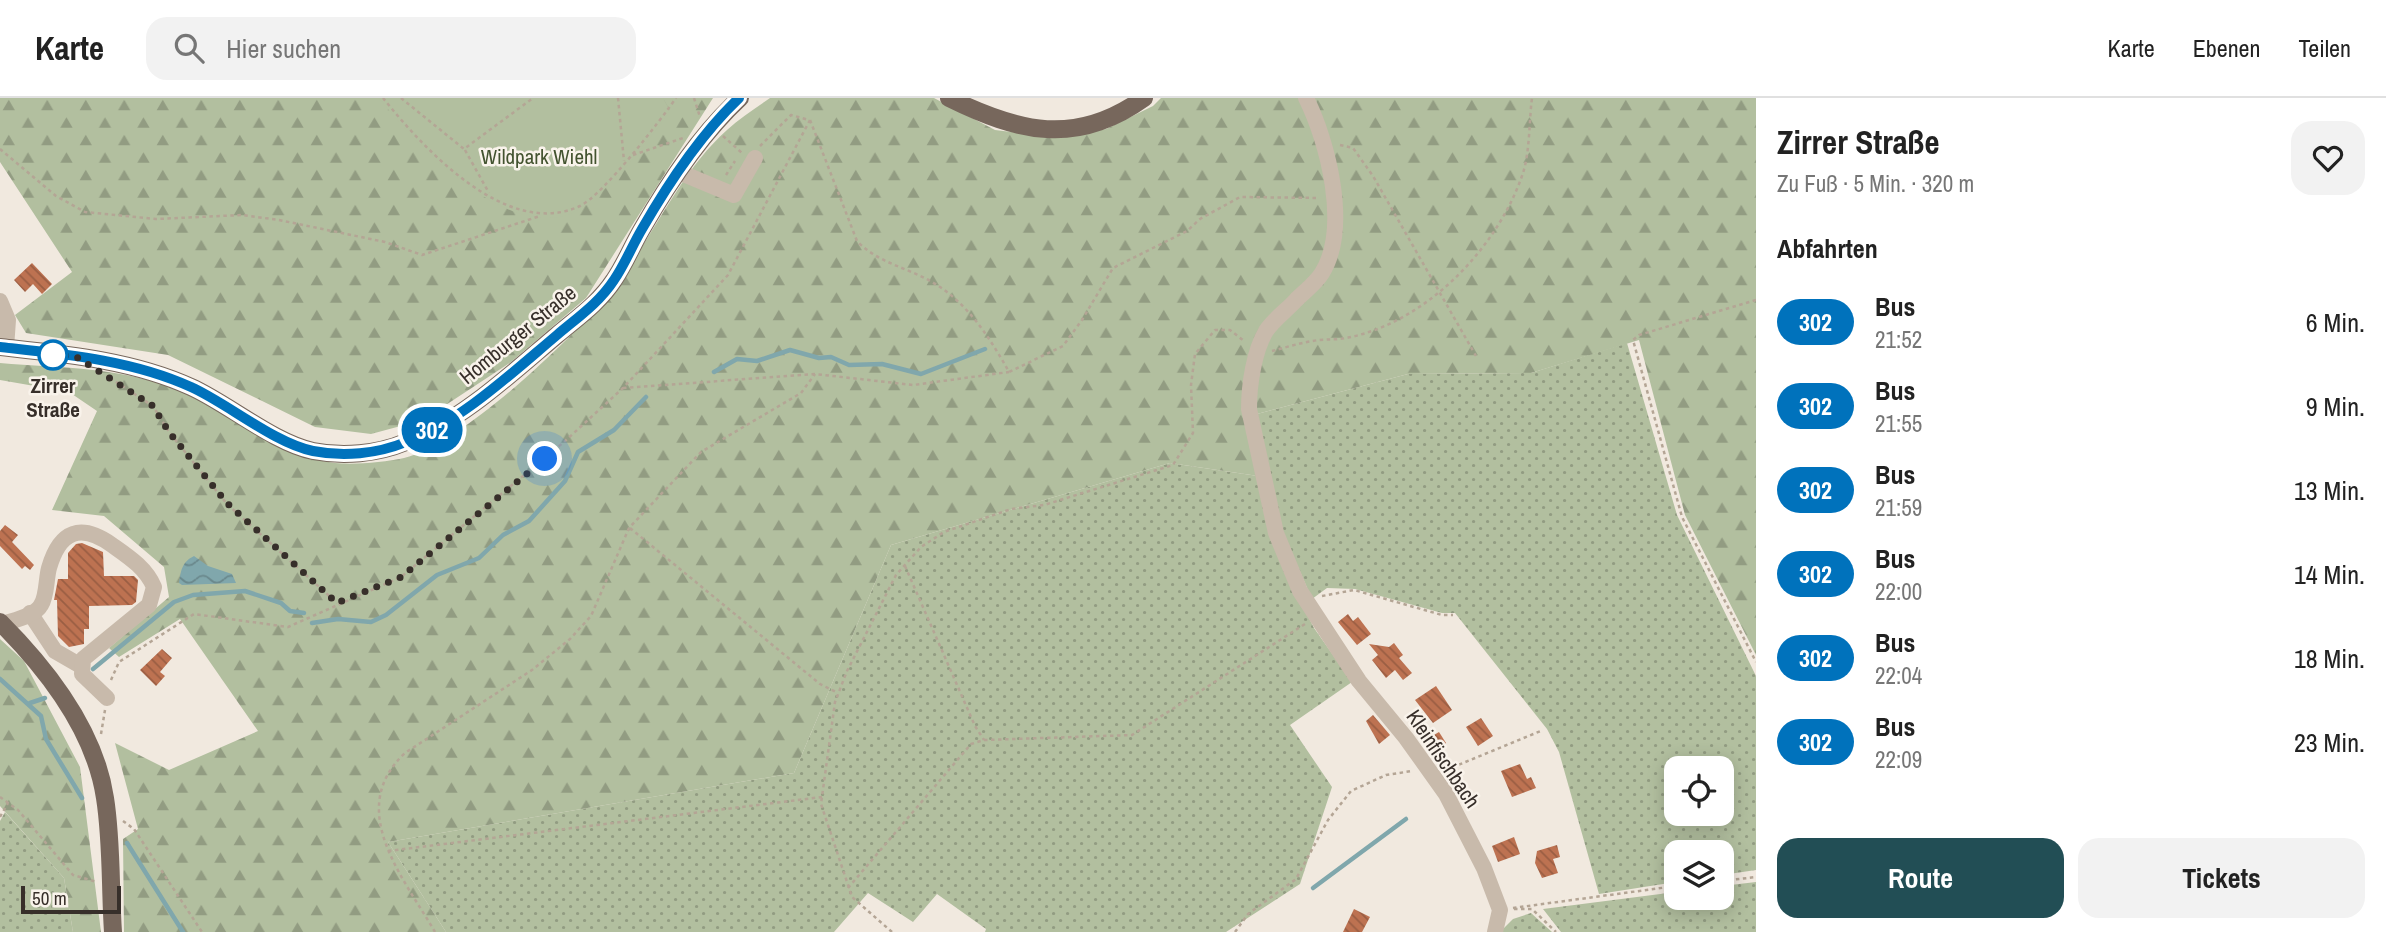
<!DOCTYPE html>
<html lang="de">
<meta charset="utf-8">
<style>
body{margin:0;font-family:"Archivo Narrow",sans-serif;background:#f2f2f2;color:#222;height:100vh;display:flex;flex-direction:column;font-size:26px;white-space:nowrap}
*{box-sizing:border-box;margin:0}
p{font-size:23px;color:#767676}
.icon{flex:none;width:38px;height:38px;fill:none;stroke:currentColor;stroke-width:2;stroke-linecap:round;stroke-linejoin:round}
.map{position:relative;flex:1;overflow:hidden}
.sheet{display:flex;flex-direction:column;background:#fff;width:630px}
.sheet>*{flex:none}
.badge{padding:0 14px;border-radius:23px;font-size:24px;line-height:46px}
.buttons{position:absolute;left:1664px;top:658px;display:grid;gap:14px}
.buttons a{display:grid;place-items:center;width:70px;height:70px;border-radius:14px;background:#fff;box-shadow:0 4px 18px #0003;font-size:35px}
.scale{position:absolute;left:21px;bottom:18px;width:100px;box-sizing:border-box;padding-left:7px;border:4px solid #372f2a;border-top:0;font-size:19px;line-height:24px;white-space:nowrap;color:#372f2a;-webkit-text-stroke:5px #f9f3eb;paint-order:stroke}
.you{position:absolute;width:35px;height:35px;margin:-18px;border:5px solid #fff;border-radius:50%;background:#1a73e8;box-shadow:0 0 0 10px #1a73e833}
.map>.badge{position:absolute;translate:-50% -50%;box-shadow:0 0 0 4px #fff}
h2{padding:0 21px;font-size:26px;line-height:63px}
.round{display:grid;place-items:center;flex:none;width:74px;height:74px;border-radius:21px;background:#f2f2f2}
.head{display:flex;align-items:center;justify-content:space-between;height:119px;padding:0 21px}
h1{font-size:33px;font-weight:700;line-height:52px}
.primary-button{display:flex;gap:14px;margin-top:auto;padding:14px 21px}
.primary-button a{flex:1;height:80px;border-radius:21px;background:#224e55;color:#fff;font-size:28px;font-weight:700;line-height:80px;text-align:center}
.primary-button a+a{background:#f2f2f2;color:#222}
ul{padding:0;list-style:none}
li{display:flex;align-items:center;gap:21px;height:84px;padding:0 21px}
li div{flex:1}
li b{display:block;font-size:26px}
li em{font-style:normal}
li .badge{min-width:77px;font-weight:700;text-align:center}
header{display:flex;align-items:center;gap:42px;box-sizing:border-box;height:98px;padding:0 35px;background:#fff;border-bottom:2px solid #e0e0e0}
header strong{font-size:33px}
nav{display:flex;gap:38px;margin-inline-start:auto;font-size:24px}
.search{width:490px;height:63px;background:#f2f2f2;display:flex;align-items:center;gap:18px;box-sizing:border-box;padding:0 24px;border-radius:21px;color:#767676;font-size:26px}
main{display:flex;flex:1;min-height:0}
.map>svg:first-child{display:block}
.grass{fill:url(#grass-dots);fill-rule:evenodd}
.forest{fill:url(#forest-firs)}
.park{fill:#b2bf9f}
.water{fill:url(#water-waves)}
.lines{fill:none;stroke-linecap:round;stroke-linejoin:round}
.stream{stroke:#80a7ac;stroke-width:4.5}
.building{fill:url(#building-back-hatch)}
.path{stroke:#b4a595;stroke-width:2.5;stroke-dasharray:3.5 3.5;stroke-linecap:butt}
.minor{stroke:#c8baab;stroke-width:16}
.major{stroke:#77675c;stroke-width:18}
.line-casing{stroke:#fff;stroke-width:16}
.line{stroke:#0072bc;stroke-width:10}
.walk{stroke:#372f2a;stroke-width:7;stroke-dasharray:0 12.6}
.stop-dot{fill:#fff;stroke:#0072bc;stroke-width:3.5}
.labels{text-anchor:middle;stroke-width:5;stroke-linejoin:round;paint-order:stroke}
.park-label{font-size:21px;fill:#43532f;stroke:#f9f3eb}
.street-label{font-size:21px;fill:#372f2a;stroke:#f9f3eb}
.stop-label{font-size:21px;font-weight:bold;fill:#372f2a;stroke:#f9f3eb}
</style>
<header>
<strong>Karte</strong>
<div class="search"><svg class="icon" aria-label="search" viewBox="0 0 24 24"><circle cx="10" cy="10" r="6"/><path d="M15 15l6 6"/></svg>Hier suchen</div>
<nav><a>Karte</a><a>Ebenen</a><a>Teilen</a></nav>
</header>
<main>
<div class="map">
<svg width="1756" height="834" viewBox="0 0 1756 834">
<defs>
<pattern id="grass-dots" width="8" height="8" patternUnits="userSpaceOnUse" patternTransform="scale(1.75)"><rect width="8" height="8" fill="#b2bf9f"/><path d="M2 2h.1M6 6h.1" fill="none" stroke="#929c82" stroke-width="1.8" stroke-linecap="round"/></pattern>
<pattern id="forest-firs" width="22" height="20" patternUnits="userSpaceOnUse" patternTransform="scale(1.75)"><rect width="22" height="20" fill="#b2bf9f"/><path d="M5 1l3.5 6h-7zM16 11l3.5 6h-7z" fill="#929c82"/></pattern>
<pattern id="water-waves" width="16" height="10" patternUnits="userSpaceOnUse" patternTransform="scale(1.75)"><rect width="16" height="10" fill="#80a7ac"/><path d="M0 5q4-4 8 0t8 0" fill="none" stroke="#6a888c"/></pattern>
<pattern id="building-back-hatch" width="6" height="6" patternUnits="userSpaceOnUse" patternTransform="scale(1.75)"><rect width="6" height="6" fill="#bd7251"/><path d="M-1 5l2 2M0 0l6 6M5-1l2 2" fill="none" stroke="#9a5e43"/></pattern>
</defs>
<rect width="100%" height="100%" fill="#f1e9df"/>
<g class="grass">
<path d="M1627,245L1677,417L1756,578V772L1722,777V754H1676V784L1599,796L1559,654L1547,631L1455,515H1442L1355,491L1327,490L1312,501L1283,435L1257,316L1408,276L1531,275ZM1676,670H1722V716H1676Z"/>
<polygon points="1170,365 1258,378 1297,496 1314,530 1352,584 1290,627 1332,689 1300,786 1226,834 985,834 986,831 937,796 913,824 868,795 834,834 446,834 388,744 794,675 891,447"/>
<polygon points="5,714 64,780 73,834 0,834 0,723"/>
<polygon points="1756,784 1756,834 1561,834 1543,811 1676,794 1676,800 1722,800 1722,788"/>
<polygon points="1531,815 1552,834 1500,834 1513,821"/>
</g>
<g class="forest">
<polygon points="0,0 713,0 586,200 511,264 423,322 371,336 315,329 168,257 26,235 15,217 72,174 0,64"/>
<path d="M770,0H934L995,32L1060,40L1106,31L1153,8L1161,0H1302C1316,47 1351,130 1318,175C1303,196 1274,209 1262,231C1237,273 1253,332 1258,378L1170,365L891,447L794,675L388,744L446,834H124L123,741L138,731L115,645L169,672L258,633L180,521L119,559L109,550L169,499L164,469L104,418L52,412L97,313L69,294L0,282V265C61,270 126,269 183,294C235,316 276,358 335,365C355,367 385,364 404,360C464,345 578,236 616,187C654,137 680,74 727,32C740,20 756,10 770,0Z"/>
<path d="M1310,0H1756V557L1685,417L1639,242L1531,275L1408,276L1257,316C1244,248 1302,192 1340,142Z"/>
<polygon points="0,541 24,563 80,669 101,834 73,834 64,780 0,708"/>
</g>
<path class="park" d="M379,0H663L670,13C650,41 601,105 570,116C504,141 415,46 379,0Z"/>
<path class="water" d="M194,458L208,468L232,476L236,485L182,487L179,485C181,472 182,464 194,458Z"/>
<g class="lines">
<g class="stream">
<polyline points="714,274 737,261 757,263 790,252 819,260 831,259 849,267 882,266 921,276 985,251"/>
<polyline points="312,525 338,521 371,524 386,517 437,477 479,460 503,437 529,423 565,383 578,354 614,332 646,299"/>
<polyline points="93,571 174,504 193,497 245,493 281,505 290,513 304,515"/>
<polyline points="0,581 41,618 46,641 82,700"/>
<polyline points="30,605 45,600"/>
<polyline points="127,745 183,834"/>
<polyline points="1313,790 1406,721"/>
</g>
</g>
<g class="building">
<polygon points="32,165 52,186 42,196 33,186 25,194 14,182"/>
<polygon points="5,427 18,437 12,444 34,467 30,472 25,468 22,471 0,448 0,433"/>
<polygon points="82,445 103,454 104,478 134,478 138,482 136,504 132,507 89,508 89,531 84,531 84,546 69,549 58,538 57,502 54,502 58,481 68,481 68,455 76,446"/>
<polygon points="1348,516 1353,523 1358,519 1371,536 1357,547 1338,524"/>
<polygon points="1394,545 1403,557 1399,560 1412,575 1403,582 1395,572 1386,580 1372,562 1378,557 1369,546 1389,549"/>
<polygon points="162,551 172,560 160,574 165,578 156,588 140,572"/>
<polygon points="1436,588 1452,612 1433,625 1415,602"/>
<polygon points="1373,617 1390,637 1379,646 1366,623"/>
<polygon points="1481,620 1493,638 1478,648 1466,629"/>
<polygon points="1439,634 1446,645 1436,652 1429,640"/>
<polygon points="1520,666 1527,681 1531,679 1536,690 1512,699 1501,673"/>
<polygon points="1514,739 1520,756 1498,764 1492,748"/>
<polygon points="1557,747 1560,759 1553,761 1558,775 1542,780 1535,765 1537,753"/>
<polygon points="1354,811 1370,819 1362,834 1343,834"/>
</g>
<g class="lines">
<g class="path">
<path d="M383,0C424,51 507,142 580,108C603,97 660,23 676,0"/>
<polyline points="401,0 464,51 533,0"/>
<polyline points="618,0 624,63"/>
<polyline points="694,0 700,19"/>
<path d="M810,22L857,143C878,165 906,169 932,184C967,204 990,240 1009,274L1063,248L1082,222L1113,170L1187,133L1200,121L1240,99L1319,100"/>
<polyline points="723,38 742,55"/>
<polyline points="1340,47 1353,50 1373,78 1476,258"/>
<polyline points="760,48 791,17 809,22"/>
<polyline points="0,51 56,98 85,114 156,121 242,117 279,122 385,144 422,157 540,118"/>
<polyline points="465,52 489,95"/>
<polyline points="633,57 683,40"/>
<polyline points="726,77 735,63"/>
<polyline points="1756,202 1639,237 1633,242 1682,419 1756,564"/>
<path d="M1272,253C1287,249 1303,244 1319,242C1328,241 1337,242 1346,240C1426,225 1498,150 1523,75C1530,53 1529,23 1532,0"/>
<polyline points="110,280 153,308 169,334 227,406 337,505"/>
<polyline points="623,290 815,276 913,287 1009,274"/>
<polyline points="630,430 820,586 838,595"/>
<polyline points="905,468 975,628 984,642"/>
<polyline points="1322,498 1354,492 1442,517 1453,517"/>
<polyline points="111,582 119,564 194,516 288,529 401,479 564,344 623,290 728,177 810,22"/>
<polyline points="101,636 105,612"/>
<polyline points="1446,672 1543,632"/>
<polyline points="0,699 18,712 73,777 97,784"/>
<polyline points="0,719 8,705"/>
<polyline points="123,723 134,731 202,834"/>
<polyline points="388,753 822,699"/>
<polyline points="1722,783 1756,779"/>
<polyline points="848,790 971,646 984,642 1132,637 1305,526"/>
<polyline points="1513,810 1676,788"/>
<polyline points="1514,811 1532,811 1556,834"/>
<path d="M435,834C403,779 345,711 405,655L532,572L570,541L591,518L629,430L701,354L801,295L815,276"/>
<polyline points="892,834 852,799 821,706 835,604 847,573 896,477 921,449 944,434 1011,411 1044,407 1173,367 1193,335 1191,287 1195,256 1215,232 1230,232 1244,243"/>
<polyline points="1235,834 1248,816 1296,781 1328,722 1351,693 1386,677 1412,673"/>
</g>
<g class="minor">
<path d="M1306,0C1328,44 1350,130 1322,175C1316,185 1304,194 1296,202C1287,212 1273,222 1266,233C1254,253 1249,287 1249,311L1276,435L1300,493L1359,583L1406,640L1446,696L1484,770L1500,812L1495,834"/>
<polyline points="679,74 734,97 755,60"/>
<polyline points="0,203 8,222 6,250"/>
<polyline points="30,515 55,553 81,568"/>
<path d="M3,526C14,522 35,518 41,507C47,498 46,481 49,470C60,432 81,425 112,447C129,459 146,470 154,489L149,507L83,561L82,576L107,600"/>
</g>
<g class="major">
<path d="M949,0C1018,34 1076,49 1144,0"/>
<path d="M0,249C64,256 132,262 191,289C227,305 274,345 313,353C343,359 377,356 406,344C460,324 513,274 557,237C577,220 599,205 614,182C625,166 632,148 642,131C669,84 700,37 740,0"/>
<path d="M0,524C47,571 95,632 105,700C112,744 110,790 113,834"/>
</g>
</g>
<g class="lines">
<g class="line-casing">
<path id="line" d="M0,249C64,256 132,262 191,289C227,305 274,345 313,353C343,359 377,356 406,344C460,324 513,274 557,237C577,220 599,205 614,182C625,166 632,148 642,131C669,84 700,37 739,0"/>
</g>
<use href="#line" class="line"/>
<polyline class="walk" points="53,257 75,258 153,308 169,334 227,405 337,505 401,479 545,361"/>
</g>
<circle class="stop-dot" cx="53" cy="257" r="14"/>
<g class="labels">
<g class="park-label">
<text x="539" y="66">Wildpark Wiehl</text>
</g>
<g class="street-label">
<text transform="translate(518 237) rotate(-39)" y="7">Homburger Straße</text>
<text transform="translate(1443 661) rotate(56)" y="7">Kleinfischbach</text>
</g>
<g class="stop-label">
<text x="53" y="295">Zirrer<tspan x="53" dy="24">Straße</tspan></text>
</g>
</g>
</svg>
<div class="buttons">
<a><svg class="icon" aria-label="locate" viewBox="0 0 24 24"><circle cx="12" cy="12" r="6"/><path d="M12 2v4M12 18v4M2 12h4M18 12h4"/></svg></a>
<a><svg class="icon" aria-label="layers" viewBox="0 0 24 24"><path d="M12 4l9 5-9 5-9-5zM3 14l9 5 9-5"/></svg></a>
</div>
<div class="scale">50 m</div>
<div class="you" style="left:545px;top:361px"></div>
<b class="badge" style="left:432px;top:332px;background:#0072bc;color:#fff">302</b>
</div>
<section class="sheet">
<div class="head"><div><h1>Zirrer Straße</h1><p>Zu Fuß · 5 Min. · 320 m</p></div><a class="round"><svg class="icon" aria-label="heart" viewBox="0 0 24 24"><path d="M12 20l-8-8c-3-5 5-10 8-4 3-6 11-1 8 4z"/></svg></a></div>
<h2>Abfahrten</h2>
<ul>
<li><span class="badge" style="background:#0072bc;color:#fff">302</span><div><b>Bus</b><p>21:52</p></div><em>6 Min.</em></li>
<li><span class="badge" style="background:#0072bc;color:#fff">302</span><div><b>Bus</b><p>21:55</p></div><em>9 Min.</em></li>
<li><span class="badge" style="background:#0072bc;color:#fff">302</span><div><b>Bus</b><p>21:59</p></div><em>13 Min.</em></li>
<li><span class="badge" style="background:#0072bc;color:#fff">302</span><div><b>Bus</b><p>22:00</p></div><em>14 Min.</em></li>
<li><span class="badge" style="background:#0072bc;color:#fff">302</span><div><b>Bus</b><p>22:04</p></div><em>18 Min.</em></li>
<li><span class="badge" style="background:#0072bc;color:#fff">302</span><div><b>Bus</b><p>22:09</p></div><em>23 Min.</em></li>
</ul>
<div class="primary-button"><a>Route</a><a>Tickets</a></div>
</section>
</main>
